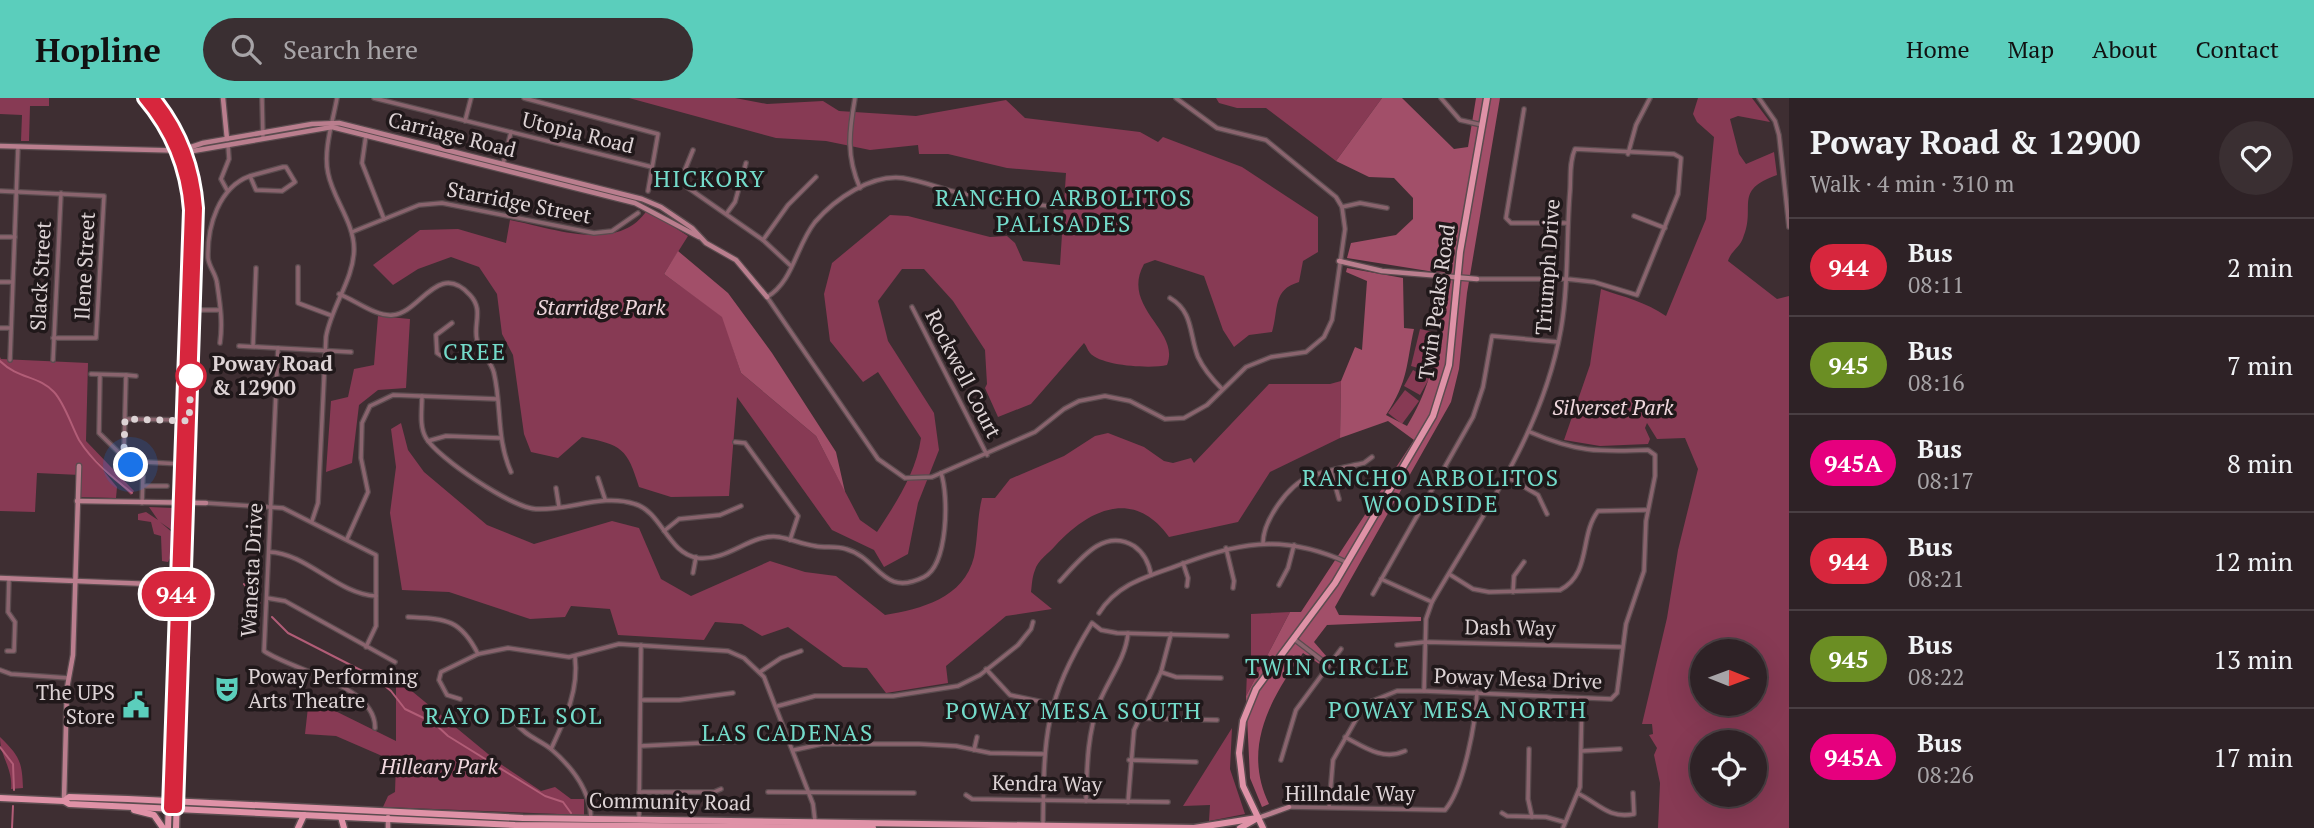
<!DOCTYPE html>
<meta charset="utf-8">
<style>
body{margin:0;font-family:"PT Serif",serif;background:#3a2f32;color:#f1f3f6;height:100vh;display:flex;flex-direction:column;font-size:26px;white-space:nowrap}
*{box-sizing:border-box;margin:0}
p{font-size:23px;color:#a7a4a7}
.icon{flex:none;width:38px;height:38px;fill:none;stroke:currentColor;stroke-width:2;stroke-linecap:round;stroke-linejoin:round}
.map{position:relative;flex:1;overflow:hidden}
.panel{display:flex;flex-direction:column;background:#2e2226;width:525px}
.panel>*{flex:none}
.badge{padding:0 14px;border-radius:23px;font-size:24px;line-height:46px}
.needle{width:46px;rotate:91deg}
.tools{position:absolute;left:1690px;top:541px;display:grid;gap:14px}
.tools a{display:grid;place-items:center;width:77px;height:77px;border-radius:50%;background:#2e2226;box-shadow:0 7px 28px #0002,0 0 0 2px #493f43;font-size:35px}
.you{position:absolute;width:35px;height:35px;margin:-18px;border:5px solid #fff;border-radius:50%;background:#1a73e8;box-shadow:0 0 0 10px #1a73e833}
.map>.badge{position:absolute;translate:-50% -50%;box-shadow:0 0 0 4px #fff}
.round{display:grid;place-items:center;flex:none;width:74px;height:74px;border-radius:37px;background:#3a2f32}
.head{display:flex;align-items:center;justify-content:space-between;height:119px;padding:0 21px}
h1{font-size:33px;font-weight:700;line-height:52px}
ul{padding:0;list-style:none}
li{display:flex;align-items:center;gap:21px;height:98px;padding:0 21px;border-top:2px solid #493f43}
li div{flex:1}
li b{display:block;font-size:26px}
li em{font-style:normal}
li .badge{min-width:77px;font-weight:700;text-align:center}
header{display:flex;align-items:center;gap:42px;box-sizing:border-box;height:98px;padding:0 35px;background:#5bcebc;color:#111}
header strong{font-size:33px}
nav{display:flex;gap:38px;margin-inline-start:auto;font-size:24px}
.search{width:490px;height:63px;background:#3a2f32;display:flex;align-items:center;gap:18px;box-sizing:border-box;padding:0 24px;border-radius:38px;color:#a7a4a7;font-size:26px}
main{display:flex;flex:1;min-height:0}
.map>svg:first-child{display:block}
.green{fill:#873a54;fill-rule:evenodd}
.forest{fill:#a24f69}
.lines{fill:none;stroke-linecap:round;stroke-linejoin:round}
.stream{stroke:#b25d77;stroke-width:2}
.street-casing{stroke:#5b4c4f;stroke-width:6}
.secondary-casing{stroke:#5b4c4f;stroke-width:7}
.primary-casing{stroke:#5b4c4f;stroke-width:9}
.street{stroke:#8a646e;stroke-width:3.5}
.secondary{stroke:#ba7e8e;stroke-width:4.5}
.primary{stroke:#df92a7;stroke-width:6}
.line-casing{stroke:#fff;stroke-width:16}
.line{stroke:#d7263d;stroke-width:10}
.walk{stroke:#ddd3d5;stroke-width:7;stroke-dasharray:0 12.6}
.stop-dot{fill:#fff;stroke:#d7263d;stroke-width:3.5}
.labels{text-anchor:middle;stroke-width:7;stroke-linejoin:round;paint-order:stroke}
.street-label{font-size:21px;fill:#ddd3d5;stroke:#20181a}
.park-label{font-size:21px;font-style:italic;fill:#efd7dd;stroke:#20181a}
.stop-label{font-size:21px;font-weight:bold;fill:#ddd3d5;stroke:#20181a;text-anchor:start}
.poi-label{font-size:21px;fill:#ddd3d5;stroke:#20181a;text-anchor:start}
.neighbourhood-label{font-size:23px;letter-spacing:2px;fill:#74dbca;stroke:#20181a}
</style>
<header>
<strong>Hopline</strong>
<div class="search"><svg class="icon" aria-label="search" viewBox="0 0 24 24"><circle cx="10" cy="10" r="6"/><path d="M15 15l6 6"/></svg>Search here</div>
<nav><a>Home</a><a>Map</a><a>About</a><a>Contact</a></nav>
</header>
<main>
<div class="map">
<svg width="1789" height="730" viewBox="0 0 1789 730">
<rect width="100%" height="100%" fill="#3e2e32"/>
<g class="green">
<polygon points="0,0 49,0 49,8 30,8 29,43 21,43 22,17 0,16"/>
<path d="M629,0H735L767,6L823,3L839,13L916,18L1006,2L1025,20L1140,34L1158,44L1163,39L1242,69L1318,119V154L1303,163L1299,184C1272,192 1279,211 1272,234L1249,237L1234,249L1223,232L1204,178L1155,162L1144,166C1120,210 1181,232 1167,267C1151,271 1101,268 1090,255C1087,252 1087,248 1084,245L1031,306L998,319L985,290L987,286L985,252L953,203L924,171H902L878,203L888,243L934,315L939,352L918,405L908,456L884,469L874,452L832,432L737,299L729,398L671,399L639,389C627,350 622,347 582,339L558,360L531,354L524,336L513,257L502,236L497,196L479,169L451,159L418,171L393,187L373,167L420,132L458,131L506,145L510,122C552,130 619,156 647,112L688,138L664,176L723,219L741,275L816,338L860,422L877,434C896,405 916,375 921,340L878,274L863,284L830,243L824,196L832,165L890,117L908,118L990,139L1007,138L1015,145L1023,163L1060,167L1066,75L1007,70L948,56H919L918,47L870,52L826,43L776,40Z"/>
<polygon points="1216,0 1382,0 1336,63 1266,10 1237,10 1219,5"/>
<path d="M1698,0H1752L1770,24L1738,18L1730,21L1739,56L1746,66L1774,54L1777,77C1732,93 1757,108 1743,140C1740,149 1731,153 1728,163L1777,201L1789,198V730H1658L1660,685L1654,657L1657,650L1649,637L1653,636L1652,626H1642L1667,520L1678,452L1698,371L1685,340L1657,341L1647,325L1645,330L1650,341L1648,346L1600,348L1564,342L1590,267L1601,191C1624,199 1646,204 1666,218L1706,121L1714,39L1697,24L1693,16ZM1755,553V606H1703V553ZM1755,644V696H1703V644Z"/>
<polygon points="378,218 410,221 406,290 378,292 359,307 352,365 326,374 331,303 348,299 354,271 374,267"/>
<polygon points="1420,231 1437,235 1429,273 1411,268"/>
<polygon points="0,259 1,261 88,265 86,343 134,393 131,397 90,356 117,389 116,400 80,399 80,377 37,375 35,414 0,413"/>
<polygon points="1413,272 1429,281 1420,297 1404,288"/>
<path d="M1341,283L1340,340L1270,374L1238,424L1169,439C1134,390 1089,411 1055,448C1049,455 1037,463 1035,472C1032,479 1032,487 1031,494L1052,511L1006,518L946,568L948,585L886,595L867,570L843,569L788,529L762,538L742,526L715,524L704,542L618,537L610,511L571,508L565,519L530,521L449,494L402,492L390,415L396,369L391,331L401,325L408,352L424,374L487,427L534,446L612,423L639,430L661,481L691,498L770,463L805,474L836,478L885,517C921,511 964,500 974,459C978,440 977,420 982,400H995L1010,381L1064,358L1095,338L1108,335L1144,349L1164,363L1173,365L1191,360L1194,365L1269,286H1330Z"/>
<polygon points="1405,292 1419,303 1402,326 1388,315"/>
<polygon points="149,409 173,410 173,433 160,424 173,435 173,454 168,464 162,463 161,438 154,436 151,424 138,422 138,416 146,414 158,422"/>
<polygon points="1290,514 1246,598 1247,574 1251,573 1251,516"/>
<polygon points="396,580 499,665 541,693 555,689 571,701 584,701 584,717 383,709 388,698 395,694 396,664 336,638 305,636 309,600 396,643"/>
<polygon points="1232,630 1230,671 1245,716 1209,723 1210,707 1183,708"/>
<path d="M0,639C19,658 22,662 23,690L11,691C13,670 0,659 0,639Z"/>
</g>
<g class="forest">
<path d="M1382,0H1402L1454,51L1468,49L1476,0H1500L1467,195L1459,271L1451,304L1335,509L1339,517L1421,519V523L1327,527L1314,544L1327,559L1321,567L1303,555C1270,601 1242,650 1269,706L1262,709L1250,680L1246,598L1290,514H1301L1414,342L1388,323L1340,340L1341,283L1355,249L1362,252L1367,183L1346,174L1347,170L1403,180L1404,230L1414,231C1406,266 1409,282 1386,317L1407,328C1426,297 1434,268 1440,232L1436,230L1438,185L1447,186V176L1347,160L1351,145L1396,137L1413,121V100L1394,80L1369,79L1336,63Z"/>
<polygon points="678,153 728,195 772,255 836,354 845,394 816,338 741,275 722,219 664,176"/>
</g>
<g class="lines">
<g class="stream">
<path d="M0,263C18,281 40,278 54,294C65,306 71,327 79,342C92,363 113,380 132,395"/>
<polyline points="244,486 260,505"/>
<polyline points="272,519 288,535 374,579 391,593 405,611 434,625 448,638 545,698 563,704 571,715"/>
<polyline points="0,649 13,666 14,692"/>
<polyline points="12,730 13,708"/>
</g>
<g class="street-casing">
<g id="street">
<polyline points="262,0 263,40"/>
<polyline points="374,0 652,69"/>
<polyline points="524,0 658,36 648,93"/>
<path d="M855,0C849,34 846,58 860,90"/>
<polyline points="1441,0 1460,22 1482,27"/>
<polyline points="1759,0 1775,23 1779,37 1789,129"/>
<polyline points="1524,11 1506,120 1511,125 1567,125"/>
<polyline points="465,23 471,0"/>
<polyline points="366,37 362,65 384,121"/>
<polyline points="693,52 682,79 684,87 763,142 790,167"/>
<polyline points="1628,56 1636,27 1650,0"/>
<polyline points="503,66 511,34"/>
<polyline points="227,92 221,81 229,61 228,47"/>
<polyline points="0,93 104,98 96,240 53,240"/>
<path d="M1056,109C1024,105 992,101 960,95C941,91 923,83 903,80C871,76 835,101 815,124C796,148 793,184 767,199L878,361L905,380L932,379L1035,334L1064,311L1079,303L1105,298L1130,303L1165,321L1184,320L1207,307L1246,269L1271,259L1306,254L1324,239L1332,222L1345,131L1342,109L1336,99L1266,42L1217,30L1176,0"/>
<polyline points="1342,109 1360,105 1387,110"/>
<polyline points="727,115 735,104 746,65"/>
<polyline points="1634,118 1665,130"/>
<polyline points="352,134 419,107 442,105 594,135 612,133 638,115"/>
<polyline points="0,139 15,139"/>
<polyline points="763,142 788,107 816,79"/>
<polyline points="298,169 298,205 330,217"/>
<polyline points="0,184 12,184"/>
<path d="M339,196C355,202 376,219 393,217C420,215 438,162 470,197C484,212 473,226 477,242C480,255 491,262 494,275C502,310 496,340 511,374"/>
<path d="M1170,200C1194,214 1189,237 1198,259C1204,272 1212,281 1222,291"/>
<polyline points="912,209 987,357"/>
<polyline points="194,212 219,212"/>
<path d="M452,225L436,237L437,255C446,263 472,264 484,258"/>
<polyline points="0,230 11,230"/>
<path d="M220,245C223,224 220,206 217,185C216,176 209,169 208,160C207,128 219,89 250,78L283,69H286L295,84L282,93L256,92L250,78"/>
<polyline points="239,248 351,254"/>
<polyline points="253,248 256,170"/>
<path d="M278,250L264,553C293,573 376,587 375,630"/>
<polyline points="10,262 18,49"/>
<polyline points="53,262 61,95"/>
<polyline points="91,276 126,277 124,351 119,355"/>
<polyline points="100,277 99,335 143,378 142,405"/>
<polyline points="126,277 136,278"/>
<path d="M422,298C422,312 419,328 426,340C438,360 512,410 536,411C570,413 602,395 635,406C662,414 668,456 698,460C730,463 750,435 779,439C791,441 802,446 815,448C825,450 836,448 846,451C879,460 882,500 924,479C948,467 949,398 941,375"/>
<polyline points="125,321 182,322"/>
<polyline points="428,343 446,338 500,340"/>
<polyline points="735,344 745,345 798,418 790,442"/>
<polyline points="145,364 181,366"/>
<polyline points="1331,373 1339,401"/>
<polyline points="1506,378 1538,397 1547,416"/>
<polyline points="598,380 605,401"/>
<polyline points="143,388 167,388"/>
<polyline points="556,390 559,409"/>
<polyline points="206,405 283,410 376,457 376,528 366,549"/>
<path d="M312,423L318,405L326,239C331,209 354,181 354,151C354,124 333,101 328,75C323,52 333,23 337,0"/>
<polyline points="664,433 679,421 720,417 741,408"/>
<polyline points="347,441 368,394 361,360 362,325 370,308 393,297 497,301"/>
<path d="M1263,445C1263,423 1288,387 1309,379C1326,372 1346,369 1364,365L1372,359"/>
<polyline points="1226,450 1234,483 1233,490"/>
<path d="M269,454C307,455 337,496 376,498"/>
<polyline points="1183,465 1188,480 1187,488"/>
<polyline points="693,475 696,459"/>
<path d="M1449,476L1473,491L1489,494L1560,492C1592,475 1579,438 1598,413L1646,412"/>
<polyline points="1381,481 1432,504"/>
<path d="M1060,483C1079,463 1103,429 1134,448C1144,455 1149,465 1151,477"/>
<polyline points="1279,487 1288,470 1294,447"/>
<polyline points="1513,494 1514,478 1524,464"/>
<polyline points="1373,496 1473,319 1483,289 1492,238 1558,244"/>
<polyline points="267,500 285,503 395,564"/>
<path d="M1099,515C1116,488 1142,480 1171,470C1236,445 1281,434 1348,465"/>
<path d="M408,519C445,521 460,520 478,556"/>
<polyline points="1294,541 1328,567"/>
<polyline points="1397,547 1425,544 1622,549"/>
<polyline points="7,553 14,553 15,524 8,514 9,480"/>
<polyline points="986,571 1010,597 1052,606"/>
<polyline points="0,572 11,576 68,580"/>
<polyline points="760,574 781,560 801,553"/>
<polyline points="1161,574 1176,579 1221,580"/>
<path d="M1424,593L1426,521L1432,504C1483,416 1543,333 1561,231C1569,186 1566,139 1570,93C1571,80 1569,64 1575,51L1674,56L1681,60L1678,96L1637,197L1594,184L1567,181H1477"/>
<polyline points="460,601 447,597 439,582 441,574 478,556 508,550 569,559 619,546 728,553 744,560 764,579 813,706 815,723"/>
<polyline points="641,602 679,602 733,595"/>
<polyline points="778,608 815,598 893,598 958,588 980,577 1018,547 1031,531 1033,524"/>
<polyline points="1137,620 1217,622"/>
<path d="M516,625C525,638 540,642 551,651C572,669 590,693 591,720"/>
<path d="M1345,639C1364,649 1383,663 1405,653"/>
<polyline points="640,648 742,643"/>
<path d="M551,651C565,621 579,593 575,559"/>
<polyline points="1529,651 1528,701 1532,719"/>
<polyline points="794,652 822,646 919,646 956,648 990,655 1044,656"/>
<polyline points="974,652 977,639"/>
<polyline points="1581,653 1620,651"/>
<polyline points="1129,662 1196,664"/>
<polyline points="1281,662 1296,612 1341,551"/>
<polyline points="639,694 714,694 721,691"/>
<polyline points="768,694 914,695"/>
<path d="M1579,696C1599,706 1609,721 1634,716L1633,695"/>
<polyline points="966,697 972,701 1168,704"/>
<path d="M1086,703C1087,669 1087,637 1099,605C1108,582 1126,560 1128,535"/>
<polyline points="1128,704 1134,632 1161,574 1171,536"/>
<path d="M1289,709L1445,712C1464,690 1476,623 1477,594"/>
<path d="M1329,709L1333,662L1362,611L1370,604L1397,593H1424L1611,601L1617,595L1626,526L1644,473L1646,423L1655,378V357L1648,352C1598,354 1576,354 1530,334"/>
<polyline points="1502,715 1507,718 1546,719 1564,724"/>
<polyline points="639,720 641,547"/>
<path d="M1043,727C1044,638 1044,603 1092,525L1101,532L1117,535L1227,538"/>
<polyline points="1563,730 1580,689 1582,601"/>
</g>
</g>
<g class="secondary-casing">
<g id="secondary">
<polyline points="223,0 227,41"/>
<polyline points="0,48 193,53 332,29 635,105 699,139"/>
<polyline points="185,51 203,45 312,26 339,25 642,101 661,109 692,130 706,145 736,162 767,199"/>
<polyline points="1339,163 1382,173 1477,181"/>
<polyline points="77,403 206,405"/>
<polyline points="0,480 176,487"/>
<polyline points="64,702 67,590 73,557 79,368"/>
<polyline points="1258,720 1289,709"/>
<polyline points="388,730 388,719"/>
</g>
</g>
<g class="primary-casing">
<g id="primary">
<path d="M144,0C172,33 187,69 190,112L168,730"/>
<path d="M153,0C180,32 193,69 197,110L176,730"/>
<polyline points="0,700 64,703 69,706 515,727 873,730"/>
<polyline points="64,703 69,699 128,701 523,720 1194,730 1257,720"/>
<polyline points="134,712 154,717 163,730"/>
<polyline points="341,719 344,730"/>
<polyline points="298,730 304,717"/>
<polyline points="1240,730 1256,721"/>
<polyline points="1263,730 1243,688 1239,655 1243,623 1256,591 1335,485 1433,318 1449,267 1460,154 1487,0"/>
</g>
</g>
<use href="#street" class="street"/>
<use href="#secondary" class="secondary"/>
<use href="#primary" class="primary"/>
</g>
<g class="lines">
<g class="line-casing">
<path id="line" d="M144,0C172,33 187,69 190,112L169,710H177L197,110C194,69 180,32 154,0"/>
</g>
<use href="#line" class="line"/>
<polyline class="walk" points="131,367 119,355 124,351 125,321 189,323 191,284 187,281 191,278"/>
</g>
<defs>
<g id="theatre-bare" transform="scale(2.1)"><path d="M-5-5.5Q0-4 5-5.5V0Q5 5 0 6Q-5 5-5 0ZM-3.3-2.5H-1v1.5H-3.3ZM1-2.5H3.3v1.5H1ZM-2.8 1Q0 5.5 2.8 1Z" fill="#5bcebc" stroke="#20181a" stroke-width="2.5" paint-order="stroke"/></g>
<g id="civic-bare" transform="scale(2.1)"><path d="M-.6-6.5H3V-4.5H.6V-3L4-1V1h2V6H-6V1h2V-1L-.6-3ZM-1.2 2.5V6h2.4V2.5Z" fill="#5bcebc" stroke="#20181a" stroke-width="2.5" paint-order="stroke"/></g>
</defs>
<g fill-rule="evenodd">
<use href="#theatre-bare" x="227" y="591"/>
<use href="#civic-bare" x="136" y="607"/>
</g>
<circle class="stop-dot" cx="191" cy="278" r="14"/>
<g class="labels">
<g class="street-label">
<text transform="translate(578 35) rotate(14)" y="7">Utopia Road</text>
<text transform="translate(452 37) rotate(14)" y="7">Carriage Road</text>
<text transform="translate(519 105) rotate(11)" y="7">Starridge Street</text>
<text transform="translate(85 168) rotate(-87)" y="7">Ilene Street</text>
<text transform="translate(1548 169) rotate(-86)" y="7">Triumph Drive</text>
<text transform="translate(41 178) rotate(-87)" y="7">Slack Street</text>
<text transform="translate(1437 204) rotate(-82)" y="7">Twin Peaks Road</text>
<text transform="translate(963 276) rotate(63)" y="7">Rockwell Court</text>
<text transform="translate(252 472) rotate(-87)" y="7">Wanesta Drive</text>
<text transform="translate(1510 530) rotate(1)" y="7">Dash Way</text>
<text transform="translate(1518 581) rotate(2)" y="7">Poway Mesa Drive</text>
<text transform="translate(1047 686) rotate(1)" y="7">Kendra Way</text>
<text x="1350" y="703">Hillndale Way</text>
<text transform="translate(670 704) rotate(1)" y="7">Community Road</text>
</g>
<g class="park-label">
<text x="601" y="217">Starridge Park</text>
<text x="1613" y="317">Silverset Park</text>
<text x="439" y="676">Hilleary Park</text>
</g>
<g class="stop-label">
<text x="212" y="273">Poway Road<tspan x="212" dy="24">&amp; 12900</tspan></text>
</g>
<g class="poi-label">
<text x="248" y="586">Poway Performing<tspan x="248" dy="24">Arts Theatre</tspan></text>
<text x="115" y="602" text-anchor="end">The UPS<tspan x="115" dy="24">Store</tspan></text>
</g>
<g class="neighbourhood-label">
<text x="710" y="89">HICKORY</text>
<text x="1064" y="108">RANCHO ARBOLITOS<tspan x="1064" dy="26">PALISADES</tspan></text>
<text x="475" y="262">CREE</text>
<text x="1431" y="388">RANCHO ARBOLITOS<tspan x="1431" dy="26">WOODSIDE</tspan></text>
<text x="1328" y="577">TWIN CIRCLE</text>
<text x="1458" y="620">POWAY MESA NORTH</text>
<text x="1074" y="621">POWAY MESA SOUTH</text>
<text x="514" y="626">RAYO DEL SOL</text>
<text x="788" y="643">LAS CADENAS</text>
</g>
</g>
</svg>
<div class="tools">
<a><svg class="needle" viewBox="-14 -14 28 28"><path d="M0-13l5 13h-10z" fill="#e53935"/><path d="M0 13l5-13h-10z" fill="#a7a4a7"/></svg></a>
<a><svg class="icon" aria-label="locate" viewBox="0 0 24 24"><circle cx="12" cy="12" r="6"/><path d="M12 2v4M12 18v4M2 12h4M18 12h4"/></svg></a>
</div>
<div class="you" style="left:131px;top:367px"></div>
<b class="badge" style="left:176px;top:496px;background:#d7263d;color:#fff">944</b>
</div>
<section class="panel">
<div class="head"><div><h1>Poway Road &amp; 12900</h1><p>Walk · 4 min · 310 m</p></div><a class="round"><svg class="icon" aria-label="heart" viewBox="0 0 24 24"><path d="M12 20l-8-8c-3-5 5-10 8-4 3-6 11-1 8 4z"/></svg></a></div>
<ul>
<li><span class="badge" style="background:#d7263d;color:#fff">944</span><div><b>Bus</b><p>08:11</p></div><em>2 min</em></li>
<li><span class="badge" style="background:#6b8e23;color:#fff">945</span><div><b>Bus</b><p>08:16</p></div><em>7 min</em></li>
<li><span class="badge" style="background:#e6007e;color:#fff">945A</span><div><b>Bus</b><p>08:17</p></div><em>8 min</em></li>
<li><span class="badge" style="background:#d7263d;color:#fff">944</span><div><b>Bus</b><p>08:21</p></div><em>12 min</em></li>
<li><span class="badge" style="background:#6b8e23;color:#fff">945</span><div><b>Bus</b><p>08:22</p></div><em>13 min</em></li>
<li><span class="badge" style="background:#e6007e;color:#fff">945A</span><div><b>Bus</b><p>08:26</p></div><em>17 min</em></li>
</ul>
</section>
</main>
